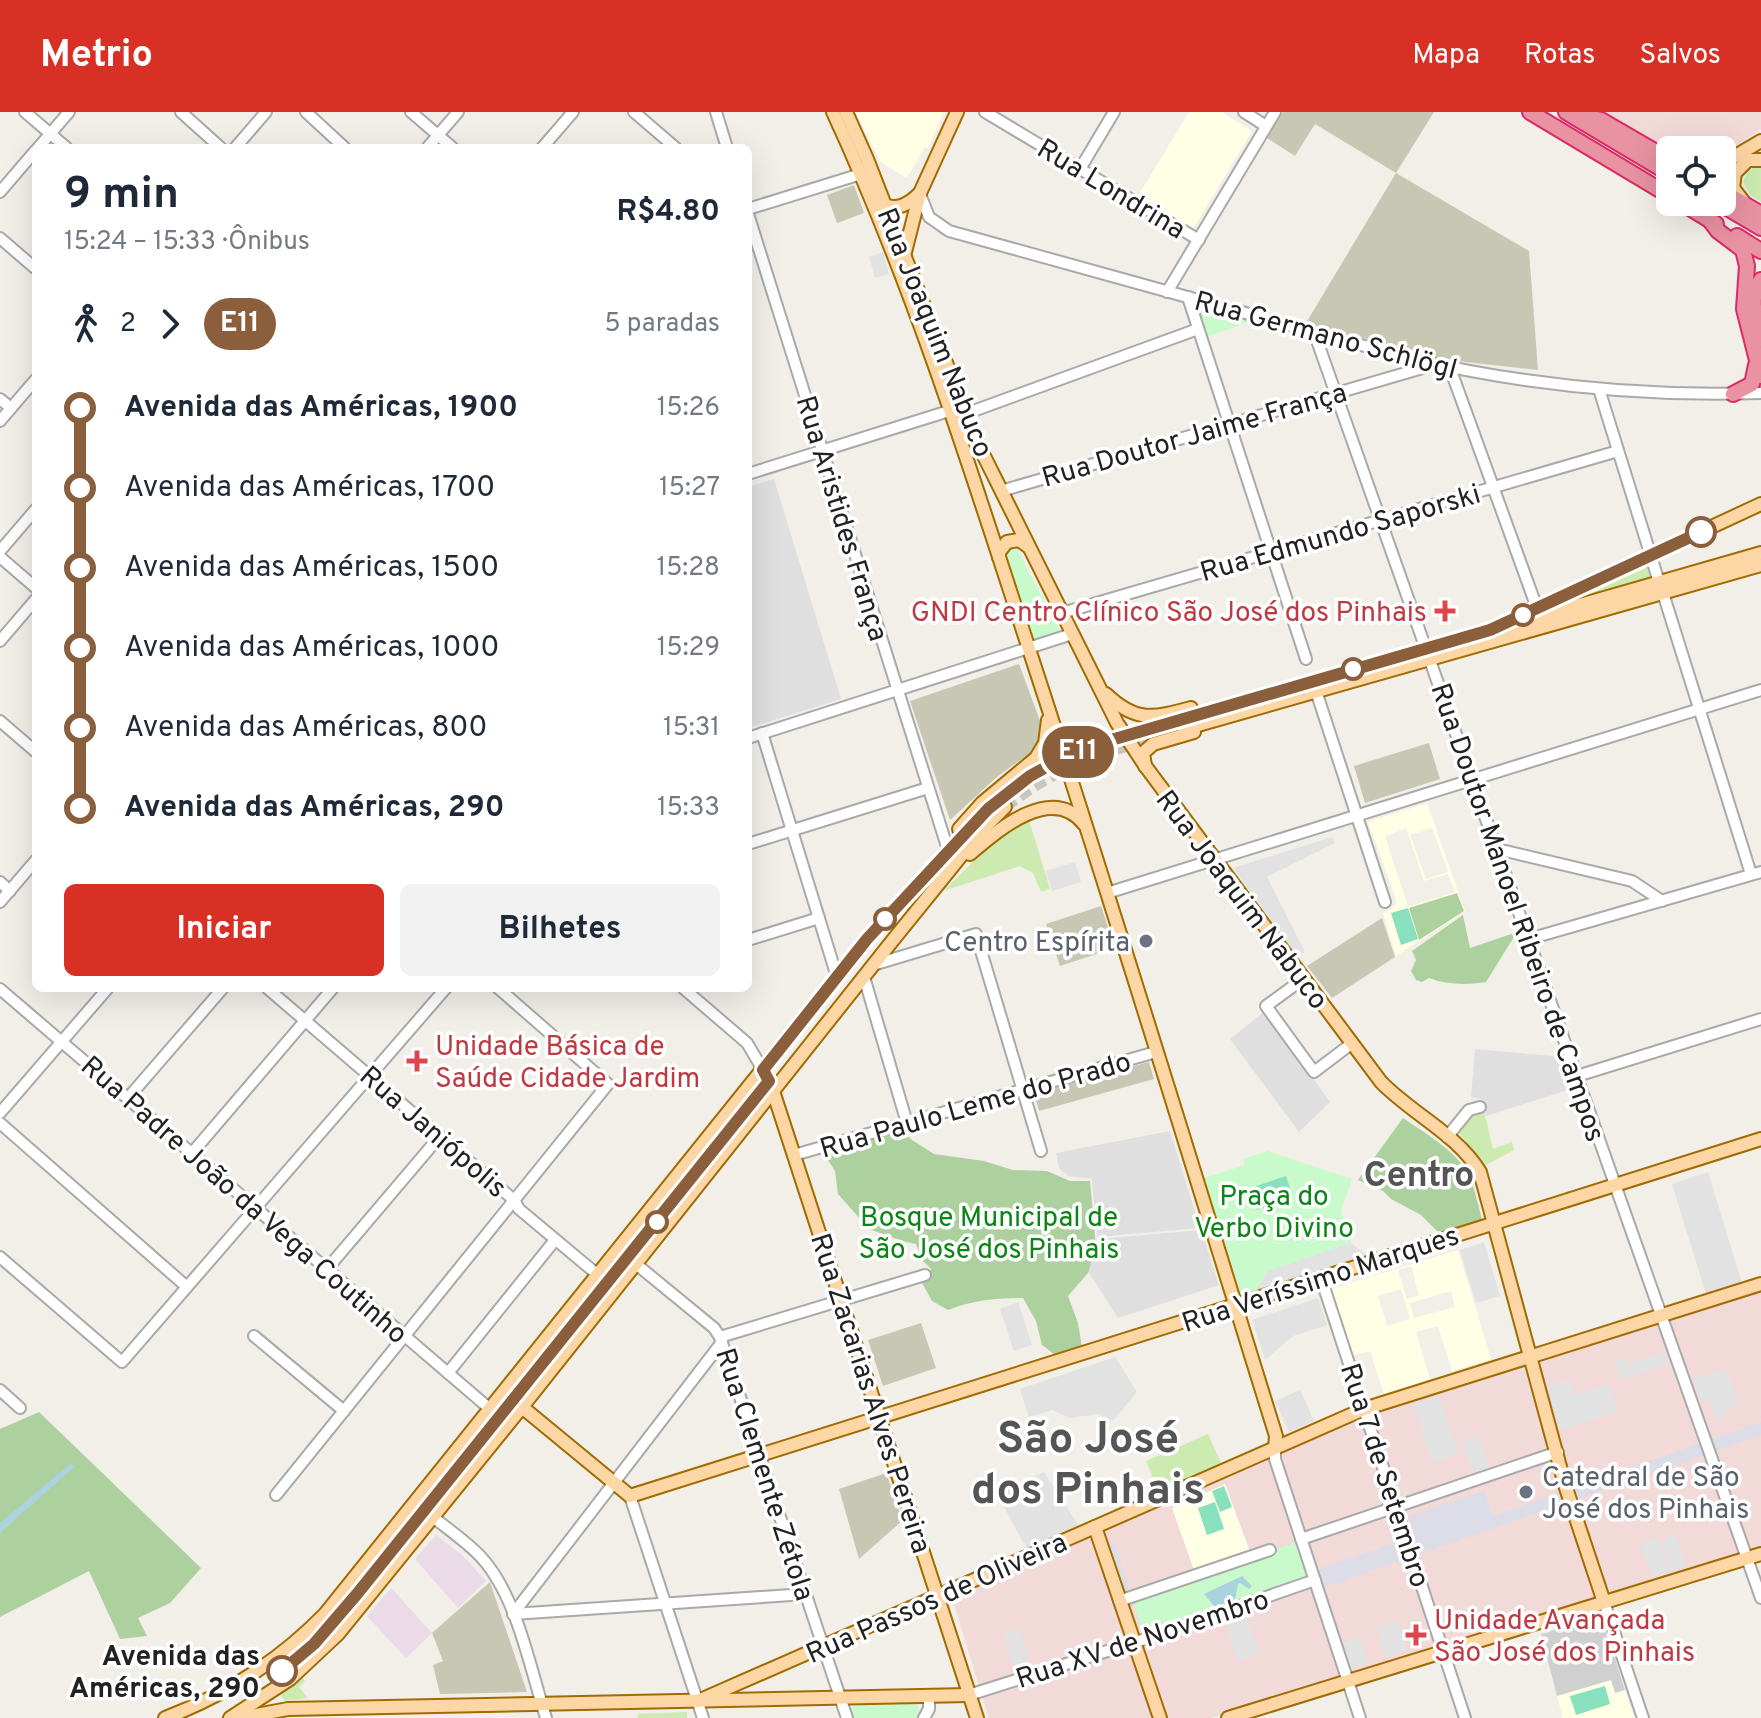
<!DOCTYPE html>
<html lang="pt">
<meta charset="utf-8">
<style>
body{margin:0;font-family:Overpass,sans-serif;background:#f2f2f3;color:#1f2937;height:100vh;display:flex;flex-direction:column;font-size:30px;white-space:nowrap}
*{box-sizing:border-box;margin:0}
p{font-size:26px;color:#747a83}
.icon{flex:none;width:44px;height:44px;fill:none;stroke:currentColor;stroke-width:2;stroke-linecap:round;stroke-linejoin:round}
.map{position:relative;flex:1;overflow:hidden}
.panel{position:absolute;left:32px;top:32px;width:720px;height:848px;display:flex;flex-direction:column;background:#fff;border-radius:12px;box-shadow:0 8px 32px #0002}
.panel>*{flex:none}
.badge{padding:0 16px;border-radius:26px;font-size:28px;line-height:52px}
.fabs{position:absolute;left:1656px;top:24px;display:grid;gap:16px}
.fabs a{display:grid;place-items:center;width:80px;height:80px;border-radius:12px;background:#fff;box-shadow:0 8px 32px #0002;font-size:40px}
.map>.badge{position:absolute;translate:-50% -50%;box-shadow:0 0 0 4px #fff}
.legs{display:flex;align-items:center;gap:12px;height:88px;padding:0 32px;font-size:26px}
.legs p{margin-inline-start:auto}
.overview{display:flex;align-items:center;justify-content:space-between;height:136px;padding:0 32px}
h1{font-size:44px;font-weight:700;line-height:60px}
.button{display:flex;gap:16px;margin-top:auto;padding:16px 32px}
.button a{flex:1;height:92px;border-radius:12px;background:#d93025;color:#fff;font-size:32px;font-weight:700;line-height:92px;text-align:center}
.button a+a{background:#f2f2f3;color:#1f2937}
ul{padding:0 32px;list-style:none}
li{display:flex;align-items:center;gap:28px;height:80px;font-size:30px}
li i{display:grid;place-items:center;width:12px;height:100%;margin:0 10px;background:currentColor}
li i::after{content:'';width:20px;height:20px;margin:-10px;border:6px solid;border-radius:50%;background:#fff}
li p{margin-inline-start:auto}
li:first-child i{background:linear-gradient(#0000 50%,currentColor 0)}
li:last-child i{background:linear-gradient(currentColor 50%,#0000 0)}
header{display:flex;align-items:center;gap:48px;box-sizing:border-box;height:112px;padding:0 40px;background:#d93025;color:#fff}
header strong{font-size:38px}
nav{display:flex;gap:44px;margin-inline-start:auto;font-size:28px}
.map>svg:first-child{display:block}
.residential{fill:#e0dfdf}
.commercial{fill:#f2dad9}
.industrial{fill:#ebdbe8}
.education{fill:#ffffe5;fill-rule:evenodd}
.religious{fill:#d0d0d0}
.construction{fill:#c7c7b4}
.grass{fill:#cdebb0}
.forest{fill:#add19e}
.park{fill:#c8facc}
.pitch{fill:#88e0be}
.parking{fill:#e2e2e2}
.plaza{fill:#dddde8}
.water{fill:#aad3df}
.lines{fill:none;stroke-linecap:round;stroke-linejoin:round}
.major-tunnel{stroke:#c8c6c1;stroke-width:12;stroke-dasharray:12 6;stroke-linecap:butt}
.minor-casing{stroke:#a9a9a9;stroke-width:14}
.major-casing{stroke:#a06b00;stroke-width:16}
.highway-casing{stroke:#dc2a67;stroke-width:18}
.minor{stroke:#fff;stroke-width:10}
.major{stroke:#fcd6a4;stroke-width:12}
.highway{stroke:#e892a2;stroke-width:14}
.line-1-casing{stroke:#fff;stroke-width:18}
.line-1{stroke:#8b5e3c;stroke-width:12}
.stop-1-dot{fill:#fff;stroke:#8b5e3c;stroke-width:4}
.health-dot{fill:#e0444e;stroke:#fff;stroke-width:3}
.worship-dot{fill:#6b7280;stroke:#fff;stroke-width:3}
.labels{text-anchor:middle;stroke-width:7;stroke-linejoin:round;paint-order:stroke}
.street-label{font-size:28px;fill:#222;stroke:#fff}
.health-label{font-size:28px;fill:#be3a42;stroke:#fff;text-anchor:start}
.worship-label{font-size:28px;fill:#5b616d;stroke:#fff;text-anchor:end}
.park-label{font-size:28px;fill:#0c8416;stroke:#fff}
.stop-label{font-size:28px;font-weight:bold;fill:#222;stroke:#fff;text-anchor:end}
.district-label{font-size:36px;font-weight:bold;fill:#555;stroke:#fff}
.town-label{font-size:44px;font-weight:bold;fill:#555;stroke:#fff}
</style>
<header>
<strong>Metrio</strong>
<nav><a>Mapa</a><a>Rotas</a><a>Salvos</a></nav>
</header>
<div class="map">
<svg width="1761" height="1606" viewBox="0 0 1761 1606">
<rect width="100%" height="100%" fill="#f2efe9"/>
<g class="residential">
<polygon points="774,367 841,587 748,616 748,375"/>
<polygon points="1265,899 1330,990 1299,1020 1230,927"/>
<polygon points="1475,937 1564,945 1574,976 1486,1004 1483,988 1471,985"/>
<polygon points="1170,1019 1200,1116 1097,1125 1092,1067 1068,1064 1059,1056 1056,1041"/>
<polygon points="1201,1118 1219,1173 1118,1206 1088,1159 1098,1127"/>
</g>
<g class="commercial">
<polygon points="1600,0 1761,0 1761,17 1722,43 1722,38 1670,38"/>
<polygon points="1761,1166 1761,1439 1210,1606 989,1606 949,1476 1352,1295"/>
</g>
<g class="industrial">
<polygon points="436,1423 463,1444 486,1469 458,1496 415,1447"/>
<polygon points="391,1476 432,1521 406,1546 367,1504"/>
</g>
<g class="education">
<polygon points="855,0 944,0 928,36 925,35 908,64 905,65 881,50"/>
<polygon points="1189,0 1222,0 1252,19 1193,117 1138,84"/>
<path d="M1427,691L1465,799L1396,844L1383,801L1390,798L1396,792V787L1368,710ZM1406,716L1424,769L1448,762L1455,780L1408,795L1385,724ZM1432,716L1448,760L1426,767L1410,723Z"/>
<path d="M1458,1138L1491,1247L1452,1259L1438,1214L1416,1220L1430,1267L1384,1282L1370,1239L1351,1244L1331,1177ZM1411,1154L1419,1183L1407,1187L1398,1158ZM1401,1177L1410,1207L1387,1214L1378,1184ZM1451,1179L1455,1195L1414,1206L1410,1191Z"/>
<polygon points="1225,1372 1250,1440 1194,1458 1172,1396"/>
<polygon points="1611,1568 1615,1581 1625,1578 1634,1606 1563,1606 1557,1584"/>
</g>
<polygon class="religious" points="1601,1503 1625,1578 1615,1581 1611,1568 1557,1584 1541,1522"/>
<g class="construction">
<polygon points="1283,0 1434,0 1396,61 1529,139 1538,258 1448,248 1306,211 1396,61 1315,12 1295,44 1267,26"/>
<polygon points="854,73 864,101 837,111 827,83"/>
<polygon points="1019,552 1042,614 1038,628 1030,641 998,664 950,708 910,589"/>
<polygon points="1429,631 1440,667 1365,691 1354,654"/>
<polygon points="1101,794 1115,836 1060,854 1046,812"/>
<polygon points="1382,806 1395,845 1332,886 1307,854"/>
<polygon points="1149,950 1154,967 1039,999 1034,981"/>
<polygon points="921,1211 936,1256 883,1274 868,1228"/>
<polygon points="886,1361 903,1408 859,1447 839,1377"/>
<polygon points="490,1470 527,1580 440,1582 433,1553 443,1549 432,1521"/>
</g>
<g class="grass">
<polygon points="1754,55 1761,55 1761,90 1750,83 1743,70 1748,59"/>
<polygon points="1648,449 1653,466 1545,497"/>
<polygon points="1029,708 1050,777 1041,780 1033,761 1020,754 943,779 996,728"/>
<polygon points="1484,999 1493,1037 1512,1030 1514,1038 1486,1053 1459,1021 1472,1003"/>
<polygon points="1208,1322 1222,1353 1159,1380 1146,1349"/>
<polygon points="301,1563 305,1569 299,1575 308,1586 285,1589 278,1580"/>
<polygon points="687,1600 687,1606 638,1606 638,1602"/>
</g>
<g class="forest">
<polygon points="1457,781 1464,799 1419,828 1409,796"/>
<path d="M1463,803L1470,836L1517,820L1486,870C1467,873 1447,873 1429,866L1422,870L1416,868L1411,859L1416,848L1412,839Z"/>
<path d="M1403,1006C1427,1023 1462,1041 1472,1071C1476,1083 1479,1096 1482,1108L1439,1121L1421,1103L1391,1087L1383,1079L1358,1068Z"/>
<path d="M901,1017L912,1028L934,1042L984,1049L1013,1058L1047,1059L1070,1069H1090L1096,1135L1088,1161L1068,1184L1078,1211L1082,1235L1055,1243L1042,1233L1036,1209L1023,1186C997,1186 973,1188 948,1198L932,1189L921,1169L931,1166V1157L923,1149L916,1132L902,1129L869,1117L838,1082L835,1059L824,1042Z"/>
<polygon points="39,1300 201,1456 170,1491 138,1506 147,1524 120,1527 89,1459 0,1505 0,1317"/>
</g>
<g class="park">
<polygon points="1196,193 1254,208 1207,225"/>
<polygon points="1015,433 1059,517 1055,522 1036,529 1030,526 1004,440 1005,436"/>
<polygon points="1268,1039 1352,1067 1341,1099 1351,1131 1267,1159 1256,1181 1242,1185 1204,1066 1245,1053 1243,1047"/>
<polygon points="1300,1429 1313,1467 1144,1524 1132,1486"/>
<polygon points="916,1592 922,1601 919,1606 850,1606 849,1603 854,1593"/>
</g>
<g class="pitch">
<polygon points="1408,796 1418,827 1401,833 1391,801"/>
<polygon points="1286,1064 1293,1086 1257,1098 1250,1076"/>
<polygon points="1224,1374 1232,1395 1220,1400 1212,1379"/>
<polygon points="1215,1390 1224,1417 1207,1423 1198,1396"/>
<polygon points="1605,1574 1610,1592 1576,1603 1570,1584"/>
</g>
<g class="parking">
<polygon points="883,140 889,162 875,166 869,145"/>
<polygon points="1332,725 1335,731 1267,765 1305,840 1297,844 1233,756"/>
<polygon points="1075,750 1081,770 1052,779 1046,759"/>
<polygon points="1708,1060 1742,1171 1706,1182 1672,1072"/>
<polygon points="1484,1130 1500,1184 1476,1191 1460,1138"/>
<polygon points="1351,1131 1375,1149 1251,1188 1267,1159"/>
<polygon points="1318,1186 1327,1213 1293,1224 1265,1248 1252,1208"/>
<polygon points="1018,1190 1032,1233 1014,1239 1000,1197"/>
<polygon points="1666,1240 1670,1252 1620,1268 1614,1248 1625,1245 1628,1252"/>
<polygon points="1115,1245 1137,1280 1113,1309 1098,1302 1070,1306 1052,1298 1029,1305 1020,1277"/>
<polygon points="1726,1256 1739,1294 1722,1300 1723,1306 1716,1309 1709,1287 1700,1289 1693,1268"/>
<polygon points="1569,1267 1575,1283 1609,1272 1618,1300 1560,1318 1546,1274"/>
<polygon points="1300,1278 1314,1309 1289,1320 1275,1289"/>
<polygon points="1439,1283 1458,1342 1432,1351 1413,1292"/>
<polygon points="1478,1323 1490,1360 1474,1365 1462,1328"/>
<polygon points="1044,1360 1081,1417 1029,1441 997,1382"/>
<polygon points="1676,1423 1686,1455 1671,1459 1661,1428"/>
<polygon points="1658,1425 1670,1459 1652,1465 1640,1432"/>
<polygon points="1246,1503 1259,1542 1237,1549 1225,1510"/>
<polygon points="1397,1508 1407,1538 1386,1546 1377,1514"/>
<polygon points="1020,1517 1031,1558 1015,1562 1004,1521"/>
<polygon points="1360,1526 1368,1551 1349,1557 1341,1532"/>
</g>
<g class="plaza">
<polygon points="1761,1310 1761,1323 1322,1476 1316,1458 1415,1424 1409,1404 1484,1379 1493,1404"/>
<polygon points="1114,1430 1131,1483 1122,1486 1105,1433"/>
</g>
<g class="water">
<polygon points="71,1351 74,1355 71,1358 0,1421 0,1411"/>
<polygon points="1242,1464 1252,1474 1249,1477 1240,1471 1238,1472 1235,1488 1215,1495 1204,1482"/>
</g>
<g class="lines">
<g class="major-tunnel">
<path d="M999,688C1055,643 1112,627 1179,608"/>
<path d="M1005,695C1056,654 1103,640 1164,623"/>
</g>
<g class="minor-casing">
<g id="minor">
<polyline points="25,0 67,36"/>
<polyline points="181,0 221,36"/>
<polyline points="306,0 345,36"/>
<polyline points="411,0 453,36"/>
<polyline points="634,0 676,36"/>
<polyline points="716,0 727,36"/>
<polyline points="985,0 1199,128"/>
<polyline points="1244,0 1266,14"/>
<polyline points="38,36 69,0"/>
<polyline points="235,36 266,0"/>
<polyline points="427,36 458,0"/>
<polyline points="542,36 573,0"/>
<polyline points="1080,57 1114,0"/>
<polyline points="0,80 36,38"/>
<path d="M920,82L929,105L949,119L1408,246C1524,273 1642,285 1761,281"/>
<polyline points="748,97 861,62"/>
<polyline points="748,102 949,741"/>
<polyline points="0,126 36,157"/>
<polyline points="1167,180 1275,0"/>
<polyline points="1188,185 1306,547"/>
<polyline points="1314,220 1761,1486"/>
<polyline points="1450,256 1537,496"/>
<polyline points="1599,277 1659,470"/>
<polyline points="0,287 11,296"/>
<polyline points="965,302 1198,217"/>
<polyline points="0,309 36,267"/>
<polyline points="748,362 952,298"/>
<polyline points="1001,379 1433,253"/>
<polyline points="0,439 36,397"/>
<polyline points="0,445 36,476"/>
<polyline points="1663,481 1751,762"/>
<polyline points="1062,501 1618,339"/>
<polyline points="0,529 36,487"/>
<polyline points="1316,579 1385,790"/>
<polyline points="0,609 36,640"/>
<polyline points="762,621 837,865"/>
<polyline points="748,626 1072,522"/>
<polyline points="748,732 928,676"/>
<polyline points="1497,737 1632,769 1662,789"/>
<polyline points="0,770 10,779"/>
<polyline points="1107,781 1761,578"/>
<polyline points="0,790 36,748"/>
<polyline points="1529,827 1761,760"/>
<polyline points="748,828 819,806"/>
<polyline points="873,853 976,822 1041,1039"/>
<polyline points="864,865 907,1011"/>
<polyline points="1303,867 1266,894 1314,960 1351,932"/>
<polyline points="267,876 514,1088 519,1097 598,1163"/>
<polyline points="683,876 747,931 763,958"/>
<polyline points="0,877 490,1297"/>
<polyline points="1577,964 1761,907"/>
<polyline points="128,986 223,876"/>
<polyline points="0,1001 108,876"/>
<polyline points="0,1011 187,1175"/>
<polyline points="1447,1025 1469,998 1480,995"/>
<polyline points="192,1041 333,876"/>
<polyline points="794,1043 1156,940"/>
<polyline points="0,1145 122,1250 446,876"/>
<polyline points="636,1152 714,1216 720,1225 847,1606"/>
<polyline points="327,1157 440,1024"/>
<polyline points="1321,1166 1465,1606"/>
<polyline points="254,1224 344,1299"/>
<polyline points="720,1225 925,1163"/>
<polyline points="448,1261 555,1128"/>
<polyline points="0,1278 20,1296"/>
<polyline points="1275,1336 1275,1347 1360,1606"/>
<polyline points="276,1383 608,972 498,876"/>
<polyline points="630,1384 703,1606"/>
<path d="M433,1405C449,1418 467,1430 481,1445C517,1484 530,1556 546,1606"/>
<polyline points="1301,1427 1558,1340"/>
<polyline points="1119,1489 1270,1438"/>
<polyline points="1604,1490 1643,1606"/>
<polyline points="513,1502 722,1230"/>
<polyline points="513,1502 806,1482"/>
<polyline points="969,1583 1145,1527 1315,1468"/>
<polyline points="924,1606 929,1597 929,1584"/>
</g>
</g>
<g class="major-casing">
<g id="major">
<path d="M833,0C913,173 969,353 1028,534C1114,796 1194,1060 1276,1324L1275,1336"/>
<path d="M846,0L867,47L976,328L1117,611L1146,655L1381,970C1412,1002 1457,1022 1480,1060L1565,1373L1604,1490"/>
<polyline points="1722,52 1761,29"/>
<polyline points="1743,89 1733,76 1735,61 1748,48 1761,48"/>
<path d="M881,92C897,99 908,93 920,81"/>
<polyline points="904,144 920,81 957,0"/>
<polyline points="999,445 999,440 1007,430 1019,428 1029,435"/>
<polyline points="1524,502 1761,392"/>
<path d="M1106,582C1136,611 1154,606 1191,596"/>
<polyline points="1179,608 1761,441"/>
<polyline points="1184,617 1761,453"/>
<polyline points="1145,654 1143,641 1153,632 1194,620"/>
<polyline points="959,717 982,691 1036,646 1045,631 1048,608"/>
<path d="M970,742C998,718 1052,671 1084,712"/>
<polyline points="763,958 773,979 977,1606"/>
<polyline points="490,1297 522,1295 630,1384 1761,1027"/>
<polyline points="1095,1415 1160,1606"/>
<polyline points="698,1589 1364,1297 1761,1172"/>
<path d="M165,1606C226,1583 280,1548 325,1502L867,827L999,688"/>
<polyline points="230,1606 290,1567 338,1522 522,1295 893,828 982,718 1005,695"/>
<polyline points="240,1606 288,1597 969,1583"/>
<polyline points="1228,1606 1761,1442"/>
</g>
</g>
<g class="highway-casing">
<g id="highway">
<polyline points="1530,0 1670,84"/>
<polyline points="1566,0 1670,62"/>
<polyline points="1578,2 1601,8 1670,48"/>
<polyline points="1722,79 1761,102"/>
<polyline points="1680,90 1716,112"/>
<polyline points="1717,90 1761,116"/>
<polyline points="1709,107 1718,119 1743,138 1747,154 1744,197 1761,264"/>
<polyline points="1737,124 1761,139"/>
<path d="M1761,168C1747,186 1757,208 1761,228"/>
<polyline points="1733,282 1752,272 1756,253"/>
</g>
</g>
<use href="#minor" class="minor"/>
<use href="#major" class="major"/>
<use href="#highway" class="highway"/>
</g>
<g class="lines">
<g class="line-1-casing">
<polyline id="line-1" points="282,1559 314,1532 357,1482 769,969 763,958 867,827 988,697 1030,664 1059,648 1094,633 1490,518 1701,420"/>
</g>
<use href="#line-1" class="line-1"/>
</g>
<g class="stop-1-dot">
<circle cx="1701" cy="420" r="14"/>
<circle cx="1523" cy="503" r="10"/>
<circle cx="1353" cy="557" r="10"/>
<circle cx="885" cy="807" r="10"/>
<circle cx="657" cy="1110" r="10"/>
<circle cx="282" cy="1559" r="14"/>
</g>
<g class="health-dot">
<path d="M1441 487h8v8h8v8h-8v8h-8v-8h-8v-8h8z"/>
<path d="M413 937h8v8h8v8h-8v8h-8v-8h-8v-8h8z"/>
<path d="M1412 1511h8v8h8v8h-8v8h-8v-8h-8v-8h8z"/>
</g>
<g class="worship-dot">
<circle cx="1146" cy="829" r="8"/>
<circle cx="1526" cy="1380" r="8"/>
</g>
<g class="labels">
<g class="street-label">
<text transform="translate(1112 76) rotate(31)" y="10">Rua Londrina</text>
<text transform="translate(936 220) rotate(68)" y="10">Rua Joaquim Nabuco</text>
<text transform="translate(1326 222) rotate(15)" y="10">Rua Germano Schlögl</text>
<text transform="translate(1194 322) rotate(-16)" y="10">Rua Doutor Jaime França</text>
<text transform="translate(843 406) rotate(73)" y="10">Rua Aristides França</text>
<text transform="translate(1340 420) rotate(-16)" y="10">Rua Edmundo Saporski</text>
<text transform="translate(1243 787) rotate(53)" y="10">Rua Joaquim Nabuco</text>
<text transform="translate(1519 800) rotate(71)" y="10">Rua Doutor Manoel Ribeiro de Campos</text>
<text transform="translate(975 992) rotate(-16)" y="10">Rua Paulo Leme do Prado</text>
<text transform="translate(434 1019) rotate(41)" y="10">Rua Janiópolis</text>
<text transform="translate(245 1087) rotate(41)" y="10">Rua Padre João da Vega Coutinho</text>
<text transform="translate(1320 1166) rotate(-18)" y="10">Rua Veríssimo Marques</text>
<text transform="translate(872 1281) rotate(72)" y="10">Rua Zacarias Alves Pereira</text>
<text transform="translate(766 1362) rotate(72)" y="10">Rua Clemente Zétola</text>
<text transform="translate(1386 1363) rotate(72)" y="10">Rua 7 de Setembro</text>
<text transform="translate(936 1485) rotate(-24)" y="10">Rua Passos de Oliveira</text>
<text transform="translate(1142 1526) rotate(-18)" y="10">Rua XV de Novembro</text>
</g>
<g class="health-label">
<text x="1427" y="509" text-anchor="end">GNDI Centro Clínico São José dos Pinhais</text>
<text x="435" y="943">Unidade Básica de<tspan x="435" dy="32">Saúde Cidade Jardim</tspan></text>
<text x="1434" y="1517">Unidade Avançada<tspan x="1434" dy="32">São José dos Pinhais</tspan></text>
</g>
<g class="worship-label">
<text x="1130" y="839">Centro Espírita</text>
<text x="1542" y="1374" text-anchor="start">Catedral de São<tspan x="1542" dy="32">José dos Pinhais</tspan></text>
</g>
<g class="park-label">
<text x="1274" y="1093">Praça do<tspan x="1274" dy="32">Verbo Divino</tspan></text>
<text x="989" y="1114">Bosque Municipal de<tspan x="989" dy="32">São José dos Pinhais</tspan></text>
</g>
<g class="stop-label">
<text x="260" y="1553">Avenida das<tspan x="260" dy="32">Américas, 290</tspan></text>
</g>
<g class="district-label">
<text x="1419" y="1074">Centro</text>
</g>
<g class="town-label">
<text x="1088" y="1340">São José<tspan x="1088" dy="51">dos Pinhais</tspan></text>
</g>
</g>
</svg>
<div class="fabs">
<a><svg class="icon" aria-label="locate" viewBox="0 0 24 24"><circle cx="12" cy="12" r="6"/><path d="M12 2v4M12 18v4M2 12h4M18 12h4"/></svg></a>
</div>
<b class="badge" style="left:1078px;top:640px;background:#8b5e3c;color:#fff">E11</b>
<section class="panel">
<div class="overview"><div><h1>9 min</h1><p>15:24 – 15:33 · Ônibus</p></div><b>R$4.80</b></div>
<div class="legs"><svg class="icon" aria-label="walk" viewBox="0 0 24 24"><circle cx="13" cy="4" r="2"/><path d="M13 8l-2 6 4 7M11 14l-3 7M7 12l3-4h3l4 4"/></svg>2<svg class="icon" aria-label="forward" viewBox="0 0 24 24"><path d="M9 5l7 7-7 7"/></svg><b class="badge" style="background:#8b5e3c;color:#fff">E11</b><p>5 paradas</p></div>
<ul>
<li><i style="color:#8b5e3c"></i><b>Avenida das Américas, 1900</b><p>15:26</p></li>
<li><i style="color:#8b5e3c"></i><span>Avenida das Américas, 1700</span><p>15:27</p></li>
<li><i style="color:#8b5e3c"></i><span>Avenida das Américas, 1500</span><p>15:28</p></li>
<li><i style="color:#8b5e3c"></i><span>Avenida das Américas, 1000</span><p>15:29</p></li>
<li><i style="color:#8b5e3c"></i><span>Avenida das Américas, 800</span><p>15:31</p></li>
<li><i style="color:#8b5e3c"></i><b>Avenida das Américas, 290</b><p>15:33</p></li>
</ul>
<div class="button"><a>Iniciar</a><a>Bilhetes</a></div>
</section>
</div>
